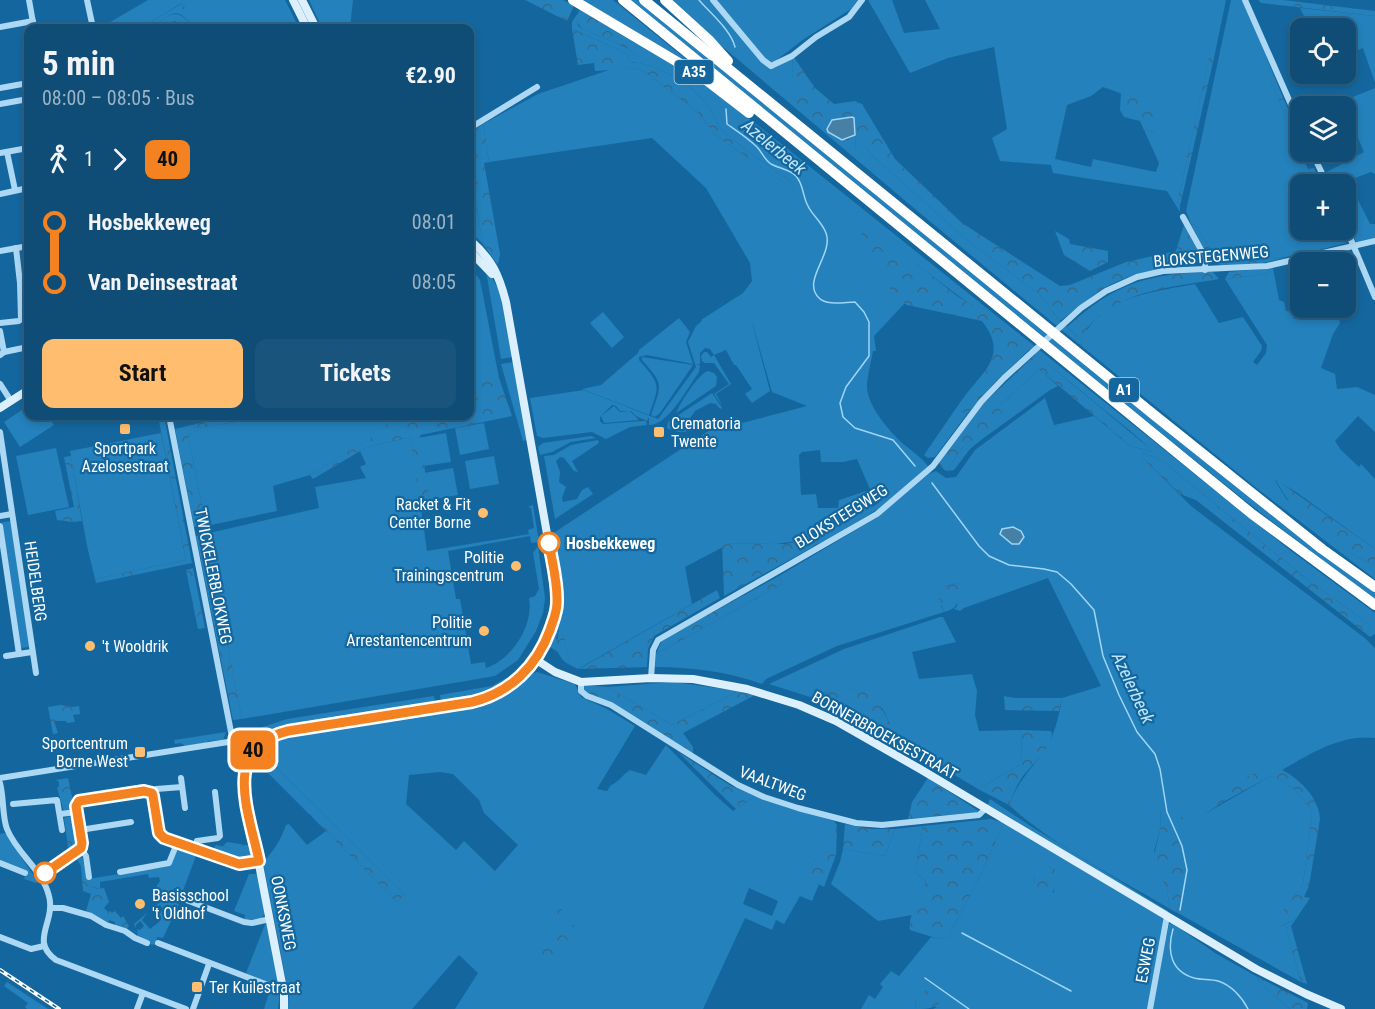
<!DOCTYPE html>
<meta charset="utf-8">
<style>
body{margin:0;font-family:"Roboto Condensed",sans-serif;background:#18547b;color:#f1f3f6;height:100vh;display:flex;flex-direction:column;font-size:22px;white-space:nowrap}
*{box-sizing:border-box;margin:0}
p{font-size:20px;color:#9bb4c5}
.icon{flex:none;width:33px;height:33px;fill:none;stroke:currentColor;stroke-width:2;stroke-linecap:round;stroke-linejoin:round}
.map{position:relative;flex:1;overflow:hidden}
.sheet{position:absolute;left:24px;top:24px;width:450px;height:396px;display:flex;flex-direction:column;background:#0f4d76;border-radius:12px;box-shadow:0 3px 9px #0003,0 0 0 2px #2f6488}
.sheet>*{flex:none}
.badge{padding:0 12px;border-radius:9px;font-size:21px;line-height:39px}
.controls{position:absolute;left:1290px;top:18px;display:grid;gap:12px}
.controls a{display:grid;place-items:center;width:66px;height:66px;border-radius:12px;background:#0f4d76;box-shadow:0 3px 9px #0003,0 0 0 2px #2f6488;font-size:30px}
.map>.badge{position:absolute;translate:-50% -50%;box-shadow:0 0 0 3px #fff}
.legs{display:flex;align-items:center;gap:9px;height:66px;padding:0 18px;font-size:20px}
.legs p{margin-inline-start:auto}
.overview{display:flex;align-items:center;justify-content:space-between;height:102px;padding:0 18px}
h1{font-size:33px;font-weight:700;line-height:45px}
.primary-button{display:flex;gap:12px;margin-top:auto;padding:12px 18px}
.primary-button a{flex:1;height:69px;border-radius:12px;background:#ffbe6f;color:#111;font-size:24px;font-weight:700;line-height:69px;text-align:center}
.primary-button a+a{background:#18547b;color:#f1f3f6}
ul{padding:0 18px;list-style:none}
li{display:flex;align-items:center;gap:21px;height:60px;font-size:22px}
li i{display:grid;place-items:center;width:9px;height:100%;margin:0 8px;background:currentColor}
li i::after{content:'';width:15px;height:15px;margin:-8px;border:4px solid;border-radius:50%;background:#0f4d76}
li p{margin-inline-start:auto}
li:first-child i{background:linear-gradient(#0000 50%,currentColor 0)}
li:last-child i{background:linear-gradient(currentColor 50%,#0000 0)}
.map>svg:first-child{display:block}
.grass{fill:#2481bb;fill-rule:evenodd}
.forest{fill:url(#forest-crowns)}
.water{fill:#4780a6;stroke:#9fd5f6;stroke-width:1.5}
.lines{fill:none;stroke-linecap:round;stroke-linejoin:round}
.stream{stroke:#9fd5f6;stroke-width:1.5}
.street{stroke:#acd8f4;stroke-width:6}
.secondary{stroke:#dceffd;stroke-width:8}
.highway{stroke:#fff;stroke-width:10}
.rail-casing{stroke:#fff;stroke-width:4}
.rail{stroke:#14679e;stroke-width:1.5;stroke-dasharray:4.5;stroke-linecap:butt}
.line-1-casing{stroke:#fff;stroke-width:14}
.line-1{stroke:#f58220;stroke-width:9}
.poi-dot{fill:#ffbe6f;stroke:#14679e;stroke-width:2}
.stop-1-dot{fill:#fff;stroke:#f58220;stroke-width:3}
.labels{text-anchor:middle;stroke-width:4.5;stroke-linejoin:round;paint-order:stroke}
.shield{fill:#14679e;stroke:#b8d1e2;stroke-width:1.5}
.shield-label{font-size:15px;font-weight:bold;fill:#fff}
.street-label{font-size:16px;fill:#fff;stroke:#14679e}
.poi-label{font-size:16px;fill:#fff;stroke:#14679e;text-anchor:start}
.stop-label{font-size:16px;font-weight:bold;fill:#fff;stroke:#14679e;text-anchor:start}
.water-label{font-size:18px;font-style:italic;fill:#c0e4fa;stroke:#14679e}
</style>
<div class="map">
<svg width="1375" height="1009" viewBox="0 0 1375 1009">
<defs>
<pattern id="forest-crowns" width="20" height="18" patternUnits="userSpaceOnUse" patternTransform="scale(1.5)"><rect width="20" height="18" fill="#2481bb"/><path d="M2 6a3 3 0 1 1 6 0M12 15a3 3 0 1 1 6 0" fill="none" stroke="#366989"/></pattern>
</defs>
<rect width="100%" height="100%" fill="#14679e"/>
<g class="grass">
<path d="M148,0H285L299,28H198L182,3L149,23L156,25C172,10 180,10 194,28H184L175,21L168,24L165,28H100Z"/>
<polygon points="309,0 353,0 350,28 322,28"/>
<polygon points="579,0 613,0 703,73"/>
<polygon points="630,0 639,0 1375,592 1375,601 1243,499 871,199"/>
<path d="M673,0H710L768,68L777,67L793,56L792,72L796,100L824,121L832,120L828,126V132L847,140L855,135L856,151L865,147L875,158L967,240L1039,294L1060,321L1082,340C1100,296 1154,292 1195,284L1219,323L1243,317L1262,346L1261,351L1253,362L1257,365L1266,353L1267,345L1225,279L1266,274L1273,268L1279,300L1284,302L1286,311L1293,312L1294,319H1316L1315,308H1338L1340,323L1333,334L1321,368L1335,374L1337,389L1357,387L1375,395V432L1358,416L1335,441L1341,450L1359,467L1361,464L1375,479V549L1296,492L1274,479L1287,500L1356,557L1375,564V579L1259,490L1063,331L921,214L704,31Z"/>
<polygon points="715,0 858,0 851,9 804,39 770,65"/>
<path d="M868,0H892L904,33L940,29L925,0H1226L1214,58H1209L1178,201L1180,206V212L1167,191L1053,173L1051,165L1000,161L992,138L1007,129L994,47L948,58L910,73ZM1103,87L1162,108L1155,132L1144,130L1159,163L1156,172L1093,159L1091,167L1055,159L1067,105L1091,96Z"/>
<path d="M1231,0H1244L1274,76L1270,78L1271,82L1308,169L1314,168L1321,184H1300V230H1340L1346,243C1304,254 1260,266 1217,259L1195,225L1191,224L1186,211Z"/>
<polygon points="1300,8 1375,16 1375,83 1363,48 1346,55 1346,28 1303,28 1302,26 1308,24"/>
<path d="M577,14L578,26L583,29L627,48L637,57L654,53L698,80L764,130L1291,551L1375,613V634L1370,637L1365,633L1370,629L1367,623L1303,576L1165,463L1142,452L1143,458L1191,506L1366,639L1375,648V738C1341,734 1310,754 1282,770L1276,767L1244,779L1203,803L1182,827L1271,776C1285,779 1309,799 1312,814L1303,884L1277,920L1281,926L1296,919L1291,926L1286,928L1301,982L1176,912C1195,869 1182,846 1161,808L1160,830L1154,851L1167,889L1170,909C1117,877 1055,847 1009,805C1016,785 1029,771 1042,754C1054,738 1059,717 1062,698L1101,686L1048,578L964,608L960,611L954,609L957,606L958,584L955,583L945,587L941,606L944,612L837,646L766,679L762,684C729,672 691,667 655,667L656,654L782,584L779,576L876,518L929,474L936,471L946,478L956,477L975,450L1045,398L1054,425L1094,416L1130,446L1153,452C1133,431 1108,414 1087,396C1011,332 929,277 853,213L875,260L905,303L874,336L876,351H873C871,362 868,373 867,384C866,403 884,424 896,437C906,448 919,454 928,466L927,467L891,501L823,543H820L828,537L775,544L722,543L723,547L685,567L692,604L578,669L570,665L561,625L556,637L559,653L549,646L558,610L560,581L552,534L719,424L727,427L807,406L772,392L750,315L770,391L752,403L745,394L752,389L736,365H734L726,350L714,355L731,384L716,394L723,407L714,394L729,384L714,363H705L702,361L701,356L704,352H707L711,357L714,355L710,349L705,348L700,353V364H696L700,365L699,372C688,387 668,426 649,425V417L647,421L636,416L631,411H620L616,406L612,405L600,417V421L603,424L642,421H646L647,425L630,427L606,439L592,432L543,438L537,436L530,398L584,390L658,419L696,367L688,342L696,326L702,321L701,320L743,293L752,281L750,263L706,188L652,138L489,162L483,124L538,94L612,69L635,68L645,72L698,112L716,135L729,145L795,190L790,180L782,176C763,161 741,148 723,131C716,124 715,115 709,107C693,85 657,63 630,62L626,53L572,29V22ZM820,450L821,462H843L857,459L870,489L879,503L872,507L866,491L839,500L838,508H818L816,494L801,495L799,455L802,452Z"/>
<polygon points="1375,88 1375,174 1371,172 1339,184 1330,184 1325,173 1364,152 1353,126 1348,130 1346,123 1346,106 1340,106 1338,103"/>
<polygon points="470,172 483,244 470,231"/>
<polygon points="1358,200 1370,224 1375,224 1375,239 1357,244 1346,221 1346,205"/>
<polygon points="470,267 480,280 499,378 470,378"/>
<path d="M486,271C507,292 508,329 513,357L501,359Z"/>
<polygon points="603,312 624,337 612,348 590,323"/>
<path d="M679,318L690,332L686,342L693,364L647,355L639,357V360C661,385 660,385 649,415L582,389L601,385L638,353L639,350Z"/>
<path d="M642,357L693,365L660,413L655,417L651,415C662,384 664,385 642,360Z"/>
<polygon points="514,362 527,440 523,441 501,364"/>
<polygon points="1039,369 1058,386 1050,390 981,440 970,449 954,470 946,471 962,448 999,409 999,406"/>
<path d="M708,371L714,373L717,377L716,386L676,413C680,403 698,374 708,371Z"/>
<path d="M712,393L722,408L720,409L716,404L710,403L695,411L690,418L692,428C684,435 676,432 667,428L668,422Z"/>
<polygon points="961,401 961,411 967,414 935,457 928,458 924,455"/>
<polygon points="28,406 28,416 48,416 54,425 20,447 4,422"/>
<polygon points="614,406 620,412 630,411 639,420 604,423 601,416"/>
<polygon points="253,416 401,416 372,434 372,438 310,475 273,486 277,511 206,526 188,435 203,427 254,419"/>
<polygon points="484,423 489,449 460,455 455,428"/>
<polygon points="161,433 186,560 95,579 87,546 70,451"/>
<polygon points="446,433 451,462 423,466 418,438"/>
<polygon points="591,436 596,438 571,442 552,452 540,455 538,447 543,443"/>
<path d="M411,437L427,551L529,534L528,530L534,528L531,508L528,507L533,505L539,542L531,543L530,536L448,551L456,599H460L471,664L485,662L486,668C512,659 534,626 529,598L535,596L539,589L533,553L538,546L545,598L543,613L536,631L518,660L495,676L242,719L205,534L319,508L315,487L366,478L360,467L366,464L360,451L367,447Z"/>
<polygon points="598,440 599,443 572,461 578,472 574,471 564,458 560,457 556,461 560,472 559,482 566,487 562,498 563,502 577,499 582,490 588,487 593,494 555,519 544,456 554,455 571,445"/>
<polygon points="56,448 69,507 28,515 16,456"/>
<polygon points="494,456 499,484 470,489 465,461"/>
<polygon points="453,468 458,495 429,500 424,473"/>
<polygon points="12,521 30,647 20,648 2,522"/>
<polygon points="940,617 943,617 956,642 912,652 919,679 972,674 977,691 975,715 979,731 1022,730 1021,764 978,789 893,738 894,735 884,711 865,685 845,692 819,693 810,697 769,684 844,649"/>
<path d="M528,661C504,692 478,697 441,702L440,695L492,686L508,677Z"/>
<path d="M537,672L575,684L581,697L607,709L635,726L597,789L607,791L611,785C619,782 622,775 630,770L646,775L666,745L715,795L733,811L755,796L834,821L837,825C836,840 821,861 806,863L812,880L819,884L812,901L800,896L784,924L776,920L772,930L745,918L703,1009H455L478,973L459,955L412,1009H287L289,996L263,862C274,851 281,839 286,825L289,824L307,845L326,831L397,902L404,894L263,754L270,747L285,738L475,707C487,703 498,698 508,692C518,685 525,675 537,672ZM440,772L453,774L479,800L484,813L518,845L495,871L464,841L456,850L406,804L409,775ZM749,888L778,901L772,916L743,904Z"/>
<polygon points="673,682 739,691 672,725 607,687"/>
<polygon points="434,696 435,703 316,723 263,737 260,728 287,719"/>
<polygon points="226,732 223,740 208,741 206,743 185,746 181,743 175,744 174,740"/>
<path d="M1004,823L1160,916L1164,920L1148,1009H933L937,1007L916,1000L915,1009H861L869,995L875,999L883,987L880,984L891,971L899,976L931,937L939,939L948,938L983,869ZM1039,866H1049L1055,870L1054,893L1035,884L1034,877Z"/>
<polygon points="923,826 915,872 926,881 925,885 912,915 878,921 831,884 840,862 843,849 885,856 895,829"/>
<polygon points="1032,827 1168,911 1168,913 1033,834"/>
<polygon points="3,833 7,834 10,841 38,882 36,883 24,879 27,872 0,861 0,834"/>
<polygon points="216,845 244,851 245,855 243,861 232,861 211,852"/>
<polygon points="177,848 196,856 181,896 181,891 174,888 170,901 179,904 163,938 157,937 156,945 149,944 150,942 138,938 136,937 138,934 130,928 138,933 137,929 140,930 144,926 140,921 136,925 136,928 134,924 147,913 142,920 150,929 159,922 157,918 163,909 160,905 154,910 152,909 165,898 156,887 160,881 159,877 149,878 148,874 100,882 100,889 89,886 87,879 165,867"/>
<polygon points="249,874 258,874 265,913 261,919 244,919 245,915 234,911"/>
<path d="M266,922C272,950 283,981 278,1009H264L272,984L246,973Z"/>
<polygon points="1172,923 1215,953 1254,975 1271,993 1290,1009 1151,1009 1169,924"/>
<polygon points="7,982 48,1009 27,1009 25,1007 28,1003 4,986"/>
</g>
<g class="forest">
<polygon points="525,0 563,0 574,6 567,21"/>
<polygon points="1258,0 1283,0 1375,11 1375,16 1261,3"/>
<path d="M183,3L198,28H194C176,4 172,14 153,26L149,23Z"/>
<path d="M580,9L654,53L650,57H637L627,48L583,29C576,24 575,17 580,9Z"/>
<path d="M572,29L626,53L630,62C657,63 693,85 709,107C715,115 716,124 723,131C741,148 763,161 782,176L790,180L796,191L729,145L716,135L698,112L645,72L635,68L595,71L594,63L578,65Z"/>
<path d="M793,56L815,88L834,104L855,101L862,104L895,159L962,223L1060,286L1070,285L1126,262L1176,251L1184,225L1201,256L1200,261L1195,265C1162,268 1130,272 1101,290C1087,299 1074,311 1060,321L1039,294L967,240L875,158L865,147L861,153L856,151L854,119L852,117C841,118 829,122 819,121C790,117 791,77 793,56Z"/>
<polygon points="1209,57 1214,58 1180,206 1178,201"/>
<polygon points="1274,76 1300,137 1300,151 1271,82 1269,78"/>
<polygon points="1121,93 1163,108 1155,132 1144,130 1140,121 1124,117 1120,110"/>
<polygon points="483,124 489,162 484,163 500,254 498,265 483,244 470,172 470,133"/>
<path d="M852,212L957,296L975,307L1030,349L997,380L967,414L961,411L960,403C979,373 1011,358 982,321L907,305C883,291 863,238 852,212Z"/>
<path d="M1191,224L1195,225L1217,259L1244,260L1287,258C1265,262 1233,271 1211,262Z"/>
<polygon points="1055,231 1069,239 1070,244 1108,251 1108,262 1090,271 1064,255"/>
<polygon points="1273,268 1266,274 1225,279 1229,272"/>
<path d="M1204,272H1213L1219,279C1173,287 1119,290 1087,328V337L1082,340L1067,327C1114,285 1142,275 1204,272Z"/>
<polygon points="1036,354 1048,364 1154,452 1130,446 1039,369 999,406 1003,416 962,448 946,471 941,467 939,462 980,407"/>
<polygon points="470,378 499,378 512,416 420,435 429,500 419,501 411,437 367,447 313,479 310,475 371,438 371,434 401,416 470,416"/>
<polygon points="158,416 164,416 192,563 96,583 95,579 186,560"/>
<polygon points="220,416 253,416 254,419 203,427 188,435 206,526 194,527 175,429 200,423"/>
<polygon points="1142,452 1165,463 1303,576 1367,623 1370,626 1370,629 1365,633 1196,500 1180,494 1143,458"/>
<polygon points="71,456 82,521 72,522 57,520 55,511 74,507 64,457"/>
<polygon points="1274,478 1375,549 1375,564 1356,557 1293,508"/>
<polygon points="205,534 242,719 233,720 196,536"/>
<polygon points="827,535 829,537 820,543 724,596 722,543 786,544"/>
<polygon points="193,568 205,628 198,629 186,570"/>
<polygon points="779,576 782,584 656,654 662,640"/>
<path d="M955,583L958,584C960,599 959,609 944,612L936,591Z"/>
<polygon points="717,590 720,598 654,636 648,649 647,667 579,669"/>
<path d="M561,623L570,665C553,657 556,639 561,623Z"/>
<path d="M866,683L870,684L895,735L893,738L840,710L810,697C829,689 849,695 866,683Z"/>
<polygon points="583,685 607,687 672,725 739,691 755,695 683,733 693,747 693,755 590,696 583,691"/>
<polygon points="1004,696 1015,698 1062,698 1059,711 1005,710"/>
<polygon points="61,705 72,707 79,706 80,714 73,715 75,722 67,723 66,721 54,721 58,733 53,734 48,707"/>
<path d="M1022,730L1049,731L1052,732C1052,750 1030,765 1021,779C1016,787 1012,796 1009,805L978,789L1021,764Z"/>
<polygon points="678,752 731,786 755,796 736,809"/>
<polygon points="263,754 404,894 397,902 258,763"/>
<path d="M1277,767C1297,777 1319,796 1320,819L1309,886L1304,897L1310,898L1296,919L1280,926L1276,920L1303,884L1312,814C1309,799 1285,779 1271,776L1223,802L1187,826L1182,827L1178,822L1179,819C1202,803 1250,769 1277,767Z"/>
<polygon points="68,778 75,811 65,812 63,809 57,787 59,787 59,782 56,780"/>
<polygon points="928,778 980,812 908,819 912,802"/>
<polygon points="990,799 1032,827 1033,834 987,806"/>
<path d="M1161,806C1181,846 1196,867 1176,912L1170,909L1167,889L1156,869L1153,859L1160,830Z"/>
<polygon points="75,815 79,842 78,846 69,854 64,818"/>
<path d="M991,819L1004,823L983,869L948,938L939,939L910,930C908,915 919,898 925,885L926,881L915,872L923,826Z"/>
<polygon points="845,824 871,829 895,829 885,856 843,849"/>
<path d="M837,830L836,855L824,887L806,877L804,867L806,863C821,861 830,843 837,830Z"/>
<polygon points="227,842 252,846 254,860 243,861 245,853 223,846"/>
<polygon points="81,852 89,886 98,889 104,888 109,902 104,908 108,912 110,911 112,913 115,911 121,918 123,916 129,926 126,930 115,925 115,922 109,920 108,924 86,911 91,894 83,891 81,866 75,856"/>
<path d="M1039,866H1049L1055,870V886L1051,897C1038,896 1032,884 1035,871Z"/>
<path d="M554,907C570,909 575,924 576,938L571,945L564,936L560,938L554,965L550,969L545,968L540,960L541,947L559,930L544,909Z"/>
<polygon points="1291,926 1307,984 1301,982 1286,928"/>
<polygon points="1254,975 1308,1003 1307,1009 1290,1009 1271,993"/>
<path d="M924,991C932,990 938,996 939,1004C933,1009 923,1009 915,1009L917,996Z"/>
</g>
<g class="water">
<polygon points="852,117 854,118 855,135 842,140 828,132 827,129 832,120"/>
<polygon points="1013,527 1021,531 1024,537 1019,544 1012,544 1000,534 1002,529"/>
</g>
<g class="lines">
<g class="stream">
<path d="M699,0C710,13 731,30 735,47"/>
<path d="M726,109L727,124C737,131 748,138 757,147C762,152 764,159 771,164C780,169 789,169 796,176C804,185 802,195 808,206C812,215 822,222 826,233C834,254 801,281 819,298C827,306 845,302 855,302L864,312L869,322V356L846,387L840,403L843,417L855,428L893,440L915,466"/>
<polyline points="932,483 979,546 989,556 1009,565 1044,569 1057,572 1071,584 1094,610 1103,656 1119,695 1137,732 1155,754 1160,769 1167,812 1182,846 1187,870 1180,910"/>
<path d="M1173,929C1167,950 1170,971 1194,978C1202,980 1210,979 1218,981C1231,985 1242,997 1248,1009"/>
<polyline points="962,933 1071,991"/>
<polyline points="925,978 969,1009"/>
</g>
<g class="street">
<polyline points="29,0 34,28"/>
<polyline points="87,0 93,28"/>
<polyline points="713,0 763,60 771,66 792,56 816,37 849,17 862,0"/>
<polyline points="1245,0 1300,125"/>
<polyline points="0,27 33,21"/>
<polyline points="0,88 28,83"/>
<polyline points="0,104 28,99"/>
<polyline points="470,128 537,87"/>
<polyline points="7,152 15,190"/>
<polyline points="1312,152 1327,184"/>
<polyline points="0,153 28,148"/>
<polyline points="0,194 28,188"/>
<polyline points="1183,217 1205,257 1205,270"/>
<polyline points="1346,228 1375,297"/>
<polyline points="0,251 28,246"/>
<polyline points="0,323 19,321 21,319 20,283 16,248"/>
<polyline points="0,331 4,352"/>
<polyline points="0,355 4,352 28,347"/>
<polyline points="0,384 11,401"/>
<polyline points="169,416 233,742"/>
<polyline points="0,432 36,673"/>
<polyline points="0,516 12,514"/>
<polyline points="0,526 19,654 32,652"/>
<polyline points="6,656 19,654"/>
<polyline points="651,678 653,650 658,640 877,514 933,466 981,402 1004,378 1081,308 1106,291 1137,277 1163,271 1267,266 1375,241"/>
<polyline points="581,682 581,691 587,696 611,705 738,785 764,797 798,808 856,823 882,825 979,815 986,808"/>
<polyline points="0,778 228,742 239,743 251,752"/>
<polyline points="181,778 185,808"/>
<path d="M0,783C4,798 2,816 7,829C17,854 43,870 49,896C56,922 29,941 56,960L186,1009"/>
<polyline points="152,793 156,789 182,787"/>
<polyline points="13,804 57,800 62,830"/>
<polyline points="60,814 77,812"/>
<polyline points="80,830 131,822"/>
<polyline points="197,841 218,838 220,836 215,792"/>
<polyline points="81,848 86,856 89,877"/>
<polyline points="0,863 25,873"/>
<polyline points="120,872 169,863 177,843"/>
<polyline points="40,877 81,848 82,843 76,806 79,801 144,791 152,793 154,796 160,833 164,838 239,864 259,862"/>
<polyline points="173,895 244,922 252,923 270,919"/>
<polyline points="51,908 63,908 91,916 106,925 125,931 135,938 147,943"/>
<polyline points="0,937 31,949 44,946"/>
<polyline points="158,943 268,985"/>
<polyline points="137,1009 143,993"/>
<polyline points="193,1009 209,964"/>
<polyline points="1150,1009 1167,916"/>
</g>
<g class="secondary">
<polyline points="293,0 307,28"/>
<polyline points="302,0 316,28"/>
<polyline points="470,251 492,274"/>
<polyline points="0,408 28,390"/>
<polyline points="535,659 555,672 581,682 651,678 693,679 747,689 799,705 836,721 920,769 1256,969 1306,994 1341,1009"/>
<path d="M284,1009V994L244,787C242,753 257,739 288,731L472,702C516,692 551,652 557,607C558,598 556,588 555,579L506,302C499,275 492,259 470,240"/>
</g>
<g class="highway">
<polyline points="573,0 701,76 749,113"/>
<polyline points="623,0 1252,514 1375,605"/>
<polyline points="644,0 1153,414 1322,549 1375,587"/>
<polyline points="665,0 710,41 728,61"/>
</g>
<g class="rail-casing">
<polyline id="rail" points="0,970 59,1009"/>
</g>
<use href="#rail" class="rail"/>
</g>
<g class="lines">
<g class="line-1-casing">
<path id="line-1" d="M45,873L81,848L82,843L76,806L79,801L144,791L152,793L153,796L159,833L164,838L239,864L259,861C249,812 220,747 288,731L472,702C510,693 537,666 550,630C553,621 557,612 557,603C558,583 552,562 549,543"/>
</g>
<use href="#line-1" class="line-1"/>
</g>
<g class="poi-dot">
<rect x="119" y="423" width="12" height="12" rx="3"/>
<rect x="653" y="426" width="12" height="12" rx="3"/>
<circle cx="483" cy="513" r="6"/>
<circle cx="516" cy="566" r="6"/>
<circle cx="484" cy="631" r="6"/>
<circle cx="90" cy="646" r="6"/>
<rect x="134" y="746" width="12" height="12" rx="3"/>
<circle cx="140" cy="904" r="6"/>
<rect x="191" y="981" width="12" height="12" rx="3"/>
</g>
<g class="stop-1-dot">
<circle cx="549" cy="543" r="10"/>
<circle cx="45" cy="873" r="10"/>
</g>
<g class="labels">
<g class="shield">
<rect x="674.5" y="60" width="39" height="24" rx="4.5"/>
<rect x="1109" y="378" width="30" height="24" rx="4.5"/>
</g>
<g class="shield-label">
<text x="694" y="77">A35</text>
<text x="1124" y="395">A1</text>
</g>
<g class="street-label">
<text transform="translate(1211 256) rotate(-5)" y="6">BLOKSTEGENWEG</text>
<text transform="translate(841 516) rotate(-32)" y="6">BLOKSTEEGWEG</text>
<text transform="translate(214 576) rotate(79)" y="6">TWICKELERBLOKWEG</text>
<text transform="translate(36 581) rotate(82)" y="6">HEIDELBERG</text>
<text transform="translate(885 735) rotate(29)" y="6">BORNERBROEKSESTRAAT</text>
<text transform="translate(773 783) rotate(21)" y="6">VAALTWEG</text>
<text transform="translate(284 913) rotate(79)" y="6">OONKSWEG</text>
<text transform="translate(1145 960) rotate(-79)" y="6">ESWEG</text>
</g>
<g class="poi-label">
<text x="671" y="429">Crematoria<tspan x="671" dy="18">Twente</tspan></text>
<text x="125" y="454" text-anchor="middle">Sportpark<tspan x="125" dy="18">Azelosestraat</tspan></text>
<text x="471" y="510" text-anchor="end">Racket &amp; Fit<tspan x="471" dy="18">Center Borne</tspan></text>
<text x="504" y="563" text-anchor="end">Politie<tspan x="504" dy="18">Trainingscentrum</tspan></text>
<text x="472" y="628" text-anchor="end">Politie<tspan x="472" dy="18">Arrestantencentrum</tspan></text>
<text x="102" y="652">'t Wooldrik</text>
<text x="128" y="749" text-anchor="end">Sportcentrum<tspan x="128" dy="18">Borne West</tspan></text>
<text x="152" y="901">Basisschool<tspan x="152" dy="18">'t Oldhof</tspan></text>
<text x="209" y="993">Ter Kuilestraat</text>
</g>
<g class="stop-label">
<text x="566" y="549">Hosbekkeweg</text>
</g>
<g class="water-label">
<text transform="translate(774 147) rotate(39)" y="6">Azelerbeek</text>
<text transform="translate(1133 688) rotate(65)" y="6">Azelerbeek</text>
</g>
</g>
</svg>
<div class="controls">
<a><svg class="icon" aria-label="locate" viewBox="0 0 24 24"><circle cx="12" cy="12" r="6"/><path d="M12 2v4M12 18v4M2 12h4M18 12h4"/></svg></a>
<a><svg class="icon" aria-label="layers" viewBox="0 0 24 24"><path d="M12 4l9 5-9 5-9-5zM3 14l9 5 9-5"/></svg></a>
<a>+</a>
<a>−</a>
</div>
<b class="badge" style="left:253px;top:750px;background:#f58220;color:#111">40</b>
<section class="sheet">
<div class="overview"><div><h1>5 min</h1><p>08:00 – 08:05 · Bus</p></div><b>€2.90</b></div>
<div class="legs"><svg class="icon" aria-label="walk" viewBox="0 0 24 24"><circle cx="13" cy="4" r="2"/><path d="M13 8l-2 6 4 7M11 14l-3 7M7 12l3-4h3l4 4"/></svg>1<svg class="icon" aria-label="forward" viewBox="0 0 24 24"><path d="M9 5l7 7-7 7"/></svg><b class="badge" style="background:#f58220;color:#111">40</b></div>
<ul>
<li><i style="color:#f58220"></i><b>Hosbekkeweg</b><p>08:01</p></li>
<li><i style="color:#f58220"></i><b>Van Deinsestraat</b><p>08:05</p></li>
</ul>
<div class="primary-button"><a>Start</a><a>Tickets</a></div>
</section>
</div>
